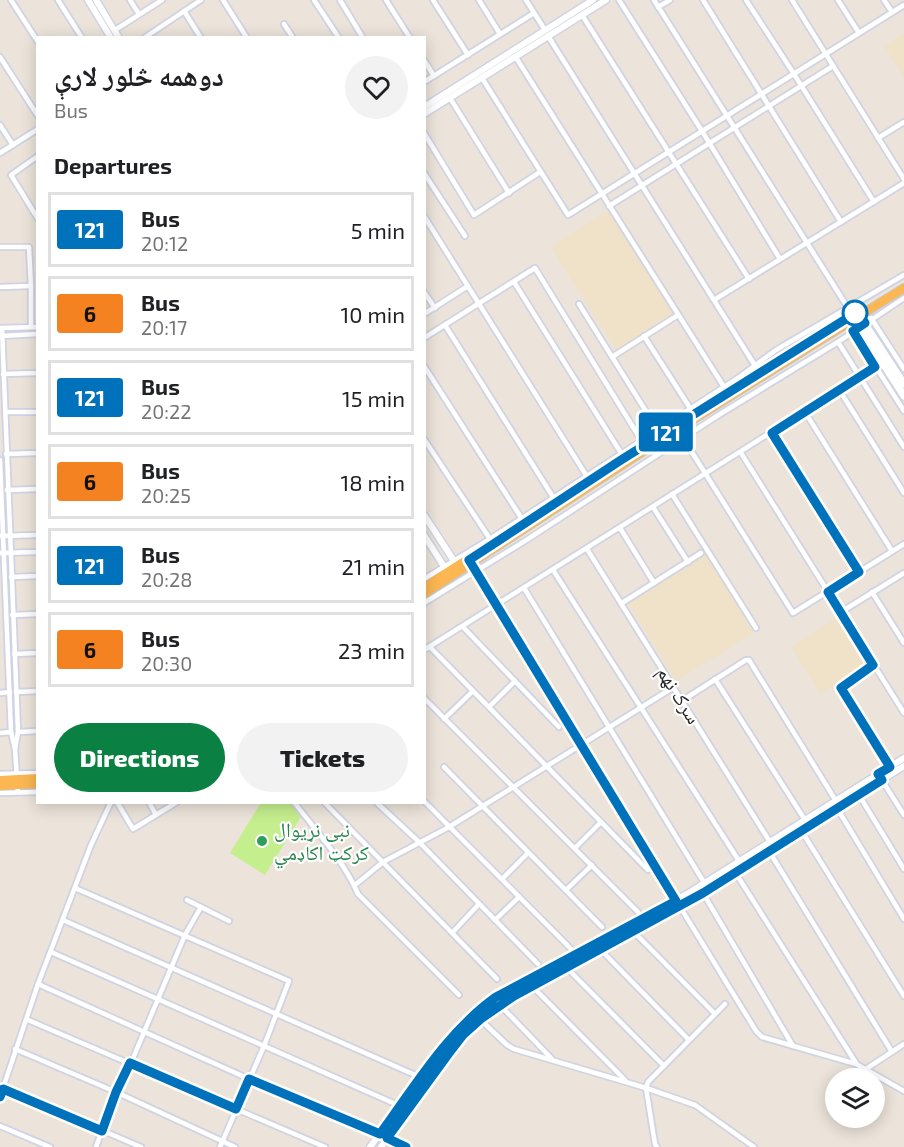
<!DOCTYPE html>
<meta charset="utf-8">
<style>
body{margin:0;font-family:"Exo 2","Noto Naskh Arabic",sans-serif;background:#f2f2f2;color:#202124;height:100vh;display:flex;flex-direction:column;font-size:22px;white-space:nowrap}
*{box-sizing:border-box;margin:0}
p{font-size:20px;color:#757577}
.icon{flex:none;width:33px;height:33px;fill:none;stroke:currentColor;stroke-width:2;stroke-linecap:round;stroke-linejoin:round}
.map{position:relative;flex:1;overflow:hidden}
.side{position:absolute;left:36px;top:36px;width:390px;height:768px;display:flex;flex-direction:column;background:#fff;border-radius:0px;box-shadow:0 3px 15px #0003}
.side>*{flex:none}
.badge{padding:0 12px;border-radius:4px;font-size:21px;line-height:39px}
.buttons{position:absolute;left:825px;top:1068px;display:grid;gap:12px}
.buttons a{display:grid;place-items:center;width:60px;height:60px;border-radius:50%;background:#fff;box-shadow:0 3px 15px #0003;font-size:30px}
.map>.badge{position:absolute;translate:-50% -50%;box-shadow:0 0 0 3px #fff}
h2{padding:0 18px;font-size:22px;line-height:54px}
.round{display:grid;place-items:center;flex:none;width:63px;height:63px;border-radius:32px;background:#f2f2f2}
.headline{display:flex;align-items:center;justify-content:space-between;height:102px;padding:0 18px}
h1{font-size:28px;font-weight:800;line-height:45px}
.cta{display:flex;gap:12px;margin-top:auto;padding:12px 18px}
.cta a{flex:1;height:69px;border-radius:36px;background:#0b8043;color:#fff;font-size:24px;font-weight:800;line-height:69px;text-align:center}
.cta a+a{background:#f2f2f2;color:#202124}
ul{padding:0;list-style:none}
li{display:flex;align-items:center;gap:18px;height:75px;margin:0 12px 9px;padding:0 6px;border:3px solid #e0e0e0;border-radius:0px}
li div{flex:1}
li b{display:block;font-size:22px}
li em{font-style:normal}
li .badge{min-width:66px;font-weight:700;text-align:center}
.map>svg:first-child{display:block}
.education{fill:#efe2c8}
.pitch{fill:#c5ee8e}
.lines{fill:none;stroke-linecap:round;stroke-linejoin:round}
.minor-casing{stroke:#cfd3e3;stroke-width:8}
.tertiary-casing{stroke:#cfd3e3;stroke-width:9}
.secondary-casing{stroke:#cfd3e3;stroke-width:10}
.trunk-casing{stroke:#c7c7c7;stroke-width:10}
.minor{stroke:#fff;stroke-width:4.5}
.tertiary{stroke:#fff;stroke-width:6}
.secondary{stroke:#fff;stroke-width:7}
.trunk{stroke:#fcb752;stroke-width:8}
.line-casing{stroke:#fff;stroke-width:14}
.line{stroke:#0072bc;stroke-width:9}
.stop-dot{fill:#fff;stroke:#0072bc;stroke-width:3}
.leisure-dot{fill:#2e9e5b;stroke:#fff;stroke-width:2}
.labels{text-anchor:middle;stroke-width:4.5;stroke-linejoin:round;paint-order:stroke}
.street-label{font-size:20px;fill:#292929;stroke:#fff}
.leisure-label{font-size:20px;fill:#27864d;stroke:#fff;text-anchor:start}
</style>
<div class="map">
<svg width="904" height="1147" viewBox="0 0 904 1147">
<rect width="100%" height="100%" fill="#ece4da"/>
<g class="education">
<polygon points="904,33 904,77 884,46"/>
<polygon points="608,210 674,312 616,350 550,247"/>
<polygon points="706,554 754,633 676,681 628,603"/>
<polygon points="836,618 866,665 820,694 791,647"/>
</g>
<polygon class="pitch" points="259,803 290,803 301,817 265,875 230,853 260,804"/>
<g class="lines">
<g class="minor-casing">
<g id="minor">
<polyline points="11,0 38,42"/>
<polyline points="58,0 82,38"/>
<polyline points="130,0 139,14"/>
<polyline points="223,0 247,38"/>
<polyline points="314,0 339,38"/>
<polyline points="340,0 363,38"/>
<polyline points="386,0 410,38"/>
<polyline points="433,0 468,55"/>
<polyline points="479,0 500,34"/>
<polyline points="526,0 545,30"/>
<polyline points="619,0 702,131 780,259"/>
<polyline points="654,0 848,308"/>
<polyline points="703,0 841,222"/>
<polyline points="746,0 794,74 874,202"/>
<polyline points="792,0 904,179"/>
<polyline points="838,0 859,33"/>
<polyline points="884,0 892,12"/>
<polyline points="658,7 670,0"/>
<polyline points="184,11 201,38"/>
<polyline points="582,15 749,279"/>
<polyline points="284,24 293,38"/>
<polyline points="115,30 162,0"/>
<polyline points="548,36 754,364"/>
<polyline points="144,38 201,0"/>
<polyline points="515,56 724,387"/>
<polyline points="0,57 38,116"/>
<polyline points="424,60 434,76"/>
<polyline points="482,78 568,215 904,5"/>
<polyline points="424,82 534,13"/>
<polyline points="450,98 509,193"/>
<polyline points="0,125 13,145"/>
<polyline points="424,133 474,215 540,172"/>
<polyline points="878,138 904,122"/>
<polyline points="0,153 38,129"/>
<polyline points="38,156 11,175 38,219"/>
<polyline points="424,173 465,236"/>
<polyline points="609,206 833,66"/>
<polyline points="424,216 586,475"/>
<polyline points="0,247 29,247 31,286 31,327"/>
<polyline points="514,282 621,453"/>
<polyline points="0,287 31,286"/>
<polyline points="424,292 435,308"/>
<polyline points="714,300 904,183"/>
<polyline points="579,304 657,429"/>
<polyline points="424,314 468,286"/>
<polyline points="871,318 904,369"/>
<polyline points="445,325 553,497"/>
<polyline points="1,328 38,327"/>
<polyline points="2,328 18,732 15,749"/>
<polyline points="853,331 904,411"/>
<polyline points="0,336 38,334"/>
<polyline points="644,336 690,408"/>
<polyline points="424,338 535,268 641,440"/>
<polyline points="838,342 904,447"/>
<polyline points="612,357 678,315"/>
<polyline points="424,366 522,519"/>
<polyline points="3,374 38,373"/>
<polyline points="840,391 904,493"/>
<polyline points="5,412 38,412"/>
<polyline points="805,412 892,551"/>
<polyline points="772,433 859,572"/>
<polyline points="683,438 793,613 904,544"/>
<polyline points="424,439 490,539"/>
<polyline points="741,453 904,713"/>
<polyline points="6,454 38,453"/>
<polyline points="0,460 11,732 15,749 18,792"/>
<polyline points="7,490 38,489"/>
<polyline points="672,494 756,628"/>
<polyline points="653,507 688,562"/>
<polyline points="620,528 654,583"/>
<polyline points="0,536 38,535"/>
<polyline points="587,549 770,842"/>
<polyline points="0,553 38,552"/>
<polyline points="470,563 756,1031 762,1037 856,1064 904,1091"/>
<polyline points="553,570 739,861"/>
<polyline points="11,577 38,576"/>
<polyline points="424,579 490,539 738,378 776,350 904,275"/>
<polyline points="524,588 705,884"/>
<polyline points="872,592 904,643"/>
<polyline points="424,603 528,539 717,416 838,342 904,298"/>
<polyline points="622,603 701,553"/>
<polyline points="841,612 904,573"/>
<polyline points="12,615 38,614"/>
<polyline points="463,627 559,727"/>
<polyline points="430,647 648,870"/>
<polyline points="424,650 875,367"/>
<polyline points="14,654 38,653"/>
<polyline points="873,665 841,688 890,767"/>
<polyline points="715,679 805,820"/>
<polyline points="16,692 38,691"/>
<polyline points="0,693 10,692"/>
<polyline points="424,698 638,912"/>
<polyline points="683,700 746,660 749,660 836,801"/>
<polyline points="489,707 515,681"/>
<polyline points="444,719 473,691"/>
<polyline points="18,732 38,731"/>
<polyline points="0,733 11,732"/>
<polyline points="444,767 602,927"/>
<polyline points="0,774 38,773"/>
<polyline points="878,774 904,815"/>
<polyline points="0,793 38,792"/>
<polyline points="859,795 904,869"/>
<polyline points="424,801 576,954"/>
<polyline points="117,802 133,829 177,802"/>
<polyline points="149,802 156,815"/>
<path d="M294,802C316,831 344,861 358,894L459,995"/>
<polyline points="324,802 497,979"/>
<polyline points="376,802 419,842 538,964"/>
<polyline points="837,808 904,919"/>
<polyline points="801,830 904,996"/>
<polyline points="575,848 601,822"/>
<polyline points="769,851 892,1052"/>
<polyline points="735,872 856,1063"/>
<polyline points="502,879 528,853"/>
<polyline points="355,885 383,862 449,827 674,687"/>
<polyline points="75,888 289,981 264,1046 220,1147"/>
<polyline points="566,890 592,865"/>
<polyline points="703,893 793,1046"/>
<polyline points="187,900 229,921"/>
<polyline points="63,920 422,1078"/>
<polyline points="495,920 519,897"/>
<polyline points="634,932 715,1014"/>
<polyline points="452,933 479,904"/>
<polyline points="601,950 689,1040"/>
<polyline points="51,952 400,1106"/>
<polyline points="567,968 664,1066"/>
<polyline points="38,984 249,1079 380,1134"/>
<polyline points="532,986 625,1080"/>
<polyline points="500,1005 552,1059"/>
<polyline points="28,1020 325,1147"/>
<polyline points="486,1025 507,1045 514,1049 646,1088 695,1105 754,1147"/>
<polyline points="15,1049 116,1092 235,1147"/>
<polyline points="866,1069 904,1044"/>
<polyline points="3,1088 141,1147"/>
<polyline points="0,1097 38,984 91,845 111,802"/>
<polyline points="0,1126 50,1147"/>
<polyline points="387,1138 406,1147"/>
<polyline points="96,1147 116,1092 131,1063 185,935 201,907"/>
<polyline points="657,1147 655,1144 646,1088 648,1082 725,1004"/>
</g>
</g>
<g class="tertiary-casing">
<g id="tertiary">
<polyline points="88,0 111,38"/>
<polyline points="96,0 119,38"/>
<polyline points="424,107 593,0"/>
<polyline points="424,114 606,0"/>
<polyline points="424,515 458,567"/>
<polyline points="424,535 448,573"/>
<path d="M370,1147C408,1097 445,1034 496,997L687,894L904,758"/>
<polyline points="381,1147 449,1053 463,1035 482,1018 532,986 703,893 904,766"/>
</g>
</g>
<g class="secondary-casing">
<g id="secondary">
<polyline points="857,312 904,384"/>
<polyline points="852,315 904,396"/>
</g>
</g>
<g class="trunk-casing">
<g id="trunk">
<polyline points="687,418 852,315"/>
<polyline points="424,587 641,447"/>
<polyline points="424,594 673,432 904,288"/>
<polyline points="0,780 38,778"/>
<polyline points="0,786 38,784"/>
</g>
</g>
<use href="#minor" class="minor"/>
<use href="#tertiary" class="tertiary"/>
<use href="#secondary" class="secondary"/>
<use href="#trunk" class="trunk"/>
</g>
<g class="lines">
<g class="line-casing">
<path id="line" d="M0,1097L3,1089L102,1131L116,1092L130,1063L236,1109L249,1079L380,1134C415,1086 447,1032 496,997L676,901L469,560L621,460L857,312L865,323L853,331L875,367L772,433L859,572L828,592L873,665L841,688L890,767L878,774L882,780L703,893L514,996L482,1018L463,1035L449,1053L387,1138L406,1147"/>
</g>
<use href="#line" class="line"/>
</g>
<circle class="stop-dot" cx="855" cy="313" r="12"/>
<circle class="leisure-dot" cx="262" cy="841" r="6"/>
<g class="labels">
<g class="street-label">
<text transform="translate(679 695) rotate(58)" y="7">سرک نهم</text>
</g>
<g class="leisure-label">
<text x="274" y="837">نبی نړیوال<tspan x="274" dy="23">کرکټ اکاډمي</tspan></text>
</g>
</g>
</svg>
<div class="buttons">
<a><svg class="icon" aria-label="layers" viewBox="0 0 24 24"><path d="M12 4l9 5-9 5-9-5zM3 14l9 5 9-5"/></svg></a>
</div>
<b class="badge" style="left:666px;top:432px;background:#0072bc;color:#fff">121</b>
<section class="side">
<div class="headline"><div><h1>دوهمه څلور لارې</h1><p>Bus</p></div><a class="round"><svg class="icon" aria-label="heart" viewBox="0 0 24 24"><path d="M12 20l-8-8c-3-5 5-10 8-4 3-6 11-1 8 4z"/></svg></a></div>
<h2>Departures</h2>
<ul>
<li><span class="badge" style="background:#0072bc;color:#fff">121</span><div><b>Bus</b><p>20:12</p></div><em>5 min</em></li>
<li><span class="badge" style="background:#f58220;color:#111">6</span><div><b>Bus</b><p>20:17</p></div><em>10 min</em></li>
<li><span class="badge" style="background:#0072bc;color:#fff">121</span><div><b>Bus</b><p>20:22</p></div><em>15 min</em></li>
<li><span class="badge" style="background:#f58220;color:#111">6</span><div><b>Bus</b><p>20:25</p></div><em>18 min</em></li>
<li><span class="badge" style="background:#0072bc;color:#fff">121</span><div><b>Bus</b><p>20:28</p></div><em>21 min</em></li>
<li><span class="badge" style="background:#f58220;color:#111">6</span><div><b>Bus</b><p>20:30</p></div><em>23 min</em></li>
</ul>
<div class="cta"><a>Directions</a><a>Tickets</a></div>
</section>
</div>
